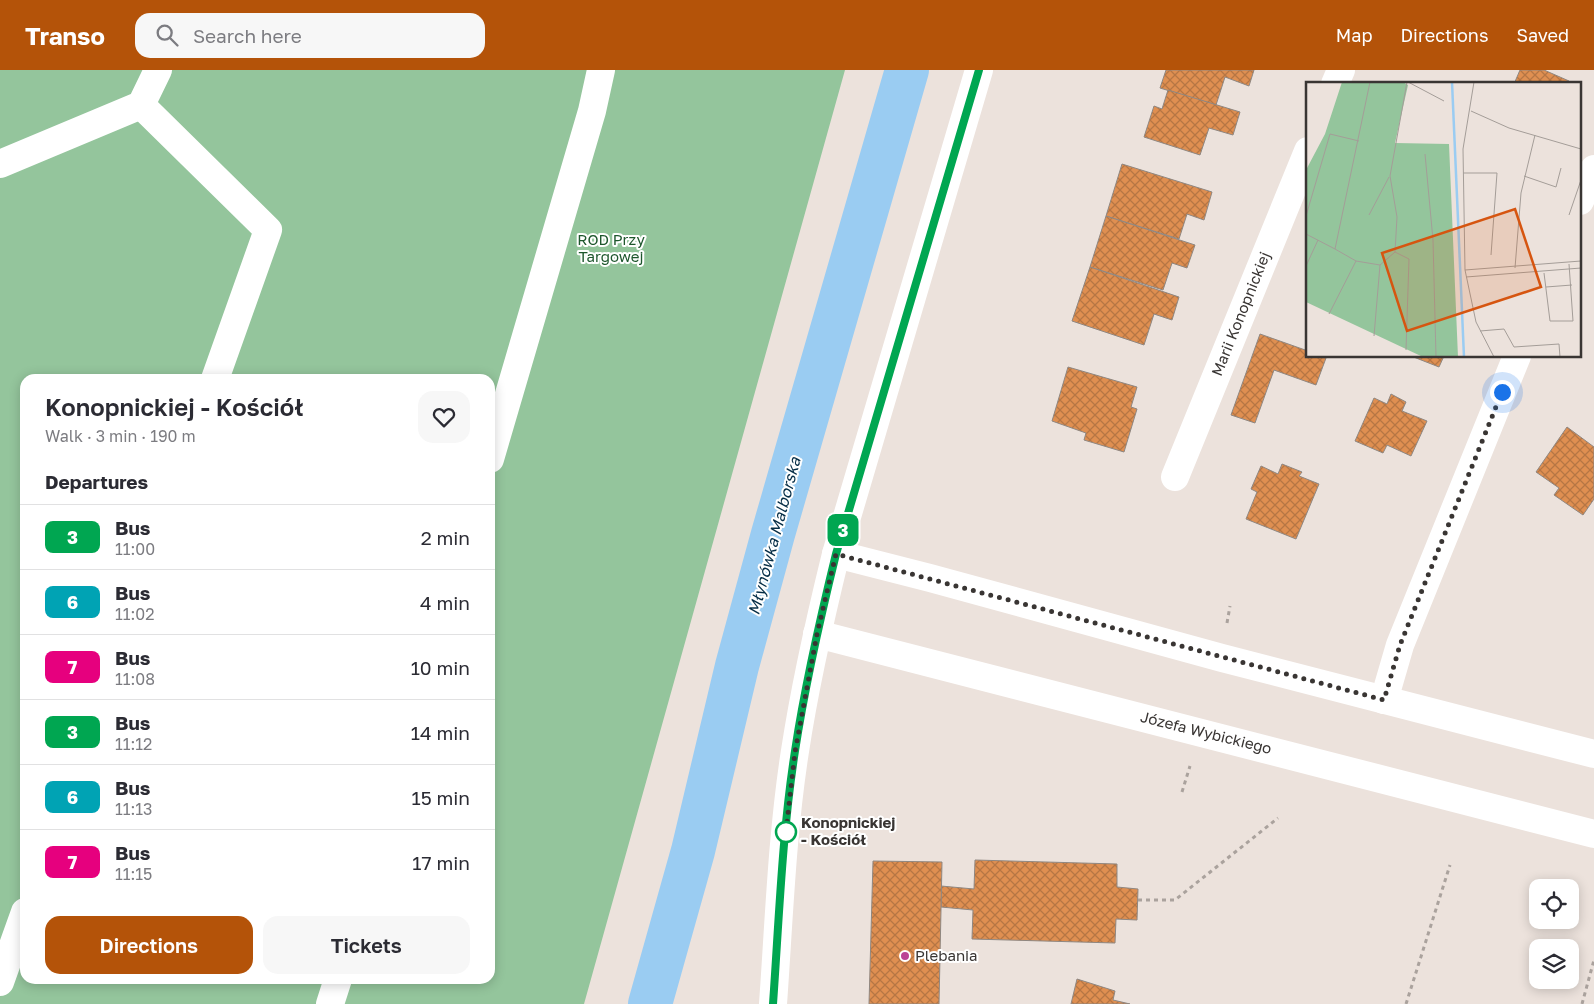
<!DOCTYPE html>
<meta charset="utf-8">
<style>
body{margin:0;font-family:"Golos Text",sans-serif;background:#f7f7f7;color:#2b2b33;height:100vh;display:flex;flex-direction:column;font-size:19px;white-space:nowrap}
*{box-sizing:border-box;margin:0}
p{font-size:16px;color:#7c7c81}
.icon{flex:none;width:28px;height:28px;fill:none;stroke:currentColor;stroke-width:2;stroke-linecap:round;stroke-linejoin:round}
.map{position:relative;flex:1;overflow:hidden}
.drawer{position:absolute;left:20px;top:304px;width:475px;height:610px;display:flex;flex-direction:column;background:#fff;border-radius:15px;box-shadow:0 2px 12px #0003}
.drawer>*{flex:none}
.badge{padding:0 10px;border-radius:8px;font-size:18px;line-height:32px}
.controls{position:absolute;left:1529px;top:809px;display:grid;gap:10px}
.controls a{display:grid;place-items:center;width:50px;height:50px;border-radius:10px;background:#fff;box-shadow:0 2px 12px #0003;font-size:25px}
.you{position:absolute;width:25px;height:25px;margin:-12px;border:4px solid #fff;border-radius:50%;background:#1a73e8;box-shadow:0 0 0 8px #1a73e833}
.map>.badge{position:absolute;translate:-50% -50%;box-shadow:0 0 0 2px #fff}
h2{padding:0 25px;font-size:19px;line-height:45px}
.round{display:grid;place-items:center;flex:none;width:52px;height:52px;border-radius:15px;background:#f7f7f7}
.summary{display:flex;align-items:center;justify-content:space-between;height:85px;padding:0 25px}
h1{font-size:24px;font-weight:600;line-height:38px}
.primary-button{display:flex;gap:10px;margin-top:auto;padding:10px 25px}
.primary-button a{flex:1;height:58px;border-radius:15px;background:#b45309;color:#fff;font-size:20px;font-weight:600;line-height:58px;text-align:center}
.primary-button a+a{background:#f7f7f7;color:#2b2b33}
ul{padding:0;list-style:none}
li{display:flex;align-items:center;gap:15px;height:65px;padding:0 25px;border-top:1px solid #e1e1e2}
li div{flex:1}
li b{display:block;font-size:19px}
li em{font-style:normal}
li .badge{min-width:55px;font-weight:700;text-align:center}
header{display:flex;align-items:center;gap:30px;box-sizing:border-box;height:70px;padding:0 25px;background:#b45309;color:#fff}
header strong{font-size:24px}
nav{display:flex;gap:28px;margin-inline-start:auto;font-size:18px}
.search{width:350px;height:45px;background:#f7f7f7;display:flex;align-items:center;gap:12px;box-sizing:border-box;padding:0 18px;border-radius:15px;color:#7c7c81;font-size:19px}
.map>svg:first-child{display:block}
.garden{fill:#94c59c;fill-rule:evenodd}
.lines{fill:none;stroke-linecap:round;stroke-linejoin:round}
.canal{stroke:#9accf2;stroke-width:44}
.building{fill:url(#building-cross-hatch);stroke:#8f8781}
.path{stroke:#aaa29d;stroke-width:3;stroke-dasharray:4 4;stroke-linecap:butt}
.minor{stroke:#fff;stroke-width:28}
.line-casing{stroke:#fff;stroke-width:11}
.line{stroke:#00a651;stroke-width:8}
.walk{stroke:#393533;stroke-width:5;stroke-dasharray:0 9}
.stop-dot{fill:#fff;stroke:#00a651;stroke-width:2.5}
.poi-dot{fill:#bb4295;stroke:#fff;stroke-width:2}
.labels{text-anchor:middle;stroke-width:4;stroke-linejoin:round;paint-order:stroke}
.park-label{font-size:15px;fill:#1e572d;stroke:#fff}
.street-label{font-size:15px;fill:#393533;stroke:#fff}
.stop-label{font-size:15px;font-weight:bold;fill:#393533;stroke:#fff;text-anchor:start}
.poi-label{font-size:15px;fill:#393533;stroke:#fff;text-anchor:start}
.water-label{font-size:16px;font-style:italic;fill:#052d46;stroke:#fff}
.inset-river{fill:none;stroke:#9accf2;stroke-width:2.5}
.inset-road{fill:none;stroke:#a49d98;stroke-width:1}
.view{fill:#d65510;fill-opacity:0.15;stroke:#d65510;stroke-width:2.5}
.inset-edge{fill:none;stroke:#393533;stroke-width:2.5}
</style>
<header>
<strong>Transo</strong>
<div class="search"><svg class="icon" aria-label="search" viewBox="0 0 24 24"><circle cx="10" cy="10" r="6"/><path d="M15 15l6 6"/></svg>Search here</div>
<nav><a>Map</a><a>Directions</a><a>Saved</a></nav>
</header>
<div class="map">
<svg width="1594" height="934" viewBox="0 0 1594 934">
<defs>
<pattern id="building-cross-hatch" width="8" height="8" patternUnits="userSpaceOnUse" patternTransform="scale(1.25)"><rect width="8" height="8" fill="#df8f51"/><path d="M0 0l8 8M0 8l8-8" fill="none" stroke="#b67644"/></pattern>
</defs>
<rect width="100%" height="100%" fill="#ece2dc"/>
<path class="garden" d="M0,0H845L584,934H0ZM25,309H490V909H25Z"/>
<g class="lines">
<polyline class="canal" points="650,934 693,781 737,596 773,464 907,0"/>
</g>
<g class="building">
<polygon points="1166,0 1254,0 1249,16 1225,7 1216,35 1160,18"/>
<polygon points="1520,0 1544,0 1569,11 1567,14 1514,14"/>
<polygon points="1168,20 1240,42 1233,65 1209,58 1200,85 1144,67 1154,36 1162,39"/>
<polygon points="1122,94 1212,122 1204,150 1187,144 1179,169 1106,146"/>
<polygon points="1106,146 1195,175 1187,198 1172,193 1163,220 1090,197"/>
<polygon points="1090,197 1179,227 1172,250 1154,244 1144,275 1072,251"/>
<polygon points="1260,264 1308,281 1308,286 1326,288 1316,315 1274,300 1255,353 1231,345"/>
<polygon points="1411,286 1444,286 1439,297"/>
<polygon points="1068,297 1137,317 1131,337 1137,339 1124,382 1084,370 1086,363 1052,351"/>
<polygon points="1391,324 1406,332 1402,341 1427,351 1411,386 1387,375 1383,383 1355,371 1374,328 1387,334"/>
<polygon points="1567,357 1594,377 1594,429 1583,445 1554,425 1559,418 1536,402"/>
<polygon points="1282,394 1302,402 1299,406 1319,414 1296,469 1246,449 1257,422 1251,419 1261,396 1278,404"/>
<polygon points="975,790 1117,794 1117,817 1138,819 1137,850 1116,849 1115,873 972,869 973,840 941,837 941,816 974,819"/>
<polygon points="873,791 942,792 939,934 869,934"/>
<polygon points="1077,909 1115,921 1113,930 1130,934 1071,934"/>
</g>
<g class="lines">
<g class="path">
<polyline points="1227,553 1230,536"/>
<polyline points="1182,722 1190,696"/>
<polyline points="1138,830 1175,830 1278,748"/>
<polyline points="1406,934 1450,795"/>
<polyline points="1582,934 1594,890"/>
</g>
<g class="minor">
<polyline points="1335,14 1341,0"/>
<polyline points="141,35 268,160 215,309"/>
<polyline points="0,94 141,35 158,0"/>
<polyline points="1580,131 1594,99"/>
<polyline points="490,389 592,41 601,0"/>
<polyline points="1175,407 1308,81"/>
<polyline points="836,484 930,508 1222,588 1594,684"/>
<polyline points="817,564 1594,764"/>
<polyline points="1384,630 1400,575 1517,286"/>
<polyline points="0,912 25,842"/>
<polyline points="330,934 338,909"/>
<path d="M773,934C779,850 782,764 795,681C805,615 820,549 836,484L979,0"/>
</g>
</g>
<g class="lines">
<g class="line-casing">
<path id="line" d="M773,934C779,850 782,764 795,681C805,615 820,549 836,484L979,0"/>
</g>
<use href="#line" class="line"/>
<polyline class="walk" points="786,762 785,770 795,682 817,564 836,484 1384,630 1400,575 1502,322"/>
</g>
<circle class="stop-dot" cx="786" cy="762" r="10"/>
<circle class="poi-dot" cx="905" cy="886" r="5"/>
<g class="labels">
<g class="park-label">
<text x="611" y="175">ROD Przy<tspan x="611" dy="17">Targowej</tspan></text>
</g>
<g class="street-label">
<text transform="translate(1241 244) rotate(-68)" y="5">Marii Konopnickiej</text>
<text transform="translate(1206 663) rotate(14)" y="5">Józefa Wybickiego</text>
</g>
<g class="stop-label">
<text x="801" y="758">Konopnickiej<tspan x="801" dy="17">- Kościół</tspan></text>
</g>
<g class="poi-label">
<text x="915" y="891">Plebania</text>
</g>
<g class="water-label">
<text transform="translate(774 466) rotate(-75)" y="6">Młynówka Malborska</text>
</g>
</g>
<g transform="translate(1306 12)">
<rect width="275" height="275" fill="#ece2dc"/>
<path d="M36,0H97L102,3L89,61L143,62L152,275H117L0,220V88L19,52Z" fill="#94c59c"/>
<path class="inset-river" d="M146,0L158,275"/>
<path class="inset-road" d="M102,0L138,19M168,0L157,67L159,188L170,240L188,275M165,29L203,46L275,67M119,72L127,158L130,275M157,91H191L185,173M218,94L250,105L255,86M63,133L83,95M263,133L275,98M0,134L24,52L53,59M0,152L29,167L64,0M29,167L50,179L74,183L89,170L91,135L84,94L101,0M89,170L103,177L100,268M0,184L12,158M209,186L215,111L229,53M159,188L275,179M238,191L244,239H267L263,182M160,195L275,186M240,205L266,203M23,232L50,179M174,249L198,247L208,265L253,262L254,275M68,254L74,183"/>
<path class="view" d="M209,127L235,205L101,249L76,171Z"/>
<rect width="275" height="275" class="inset-edge"/>
</g>
</svg>
<div class="controls">
<a><svg class="icon" aria-label="locate" viewBox="0 0 24 24"><circle cx="12" cy="12" r="6"/><path d="M12 2v4M12 18v4M2 12h4M18 12h4"/></svg></a>
<a><svg class="icon" aria-label="layers" viewBox="0 0 24 24"><path d="M12 4l9 5-9 5-9-5zM3 14l9 5 9-5"/></svg></a>
</div>
<div class="you" style="left:1502px;top:322px"></div>
<b class="badge" style="left:843px;top:460px;background:#00a651;color:#fff">3</b>
<section class="drawer">
<div class="summary"><div><h1>Konopnickiej - Kościół</h1><p>Walk · 3 min · 190 m</p></div><a class="round"><svg class="icon" aria-label="heart" viewBox="0 0 24 24"><path d="M12 20l-8-8c-3-5 5-10 8-4 3-6 11-1 8 4z"/></svg></a></div>
<h2>Departures</h2>
<ul>
<li><span class="badge" style="background:#00a651;color:#fff">3</span><div><b>Bus</b><p>11:00</p></div><em>2 min</em></li>
<li><span class="badge" style="background:#00a3b4;color:#fff">6</span><div><b>Bus</b><p>11:02</p></div><em>4 min</em></li>
<li><span class="badge" style="background:#e6007e;color:#fff">7</span><div><b>Bus</b><p>11:08</p></div><em>10 min</em></li>
<li><span class="badge" style="background:#00a651;color:#fff">3</span><div><b>Bus</b><p>11:12</p></div><em>14 min</em></li>
<li><span class="badge" style="background:#00a3b4;color:#fff">6</span><div><b>Bus</b><p>11:13</p></div><em>15 min</em></li>
<li><span class="badge" style="background:#e6007e;color:#fff">7</span><div><b>Bus</b><p>11:15</p></div><em>17 min</em></li>
</ul>
<div class="primary-button"><a>Directions</a><a>Tickets</a></div>
</section>
</div>
